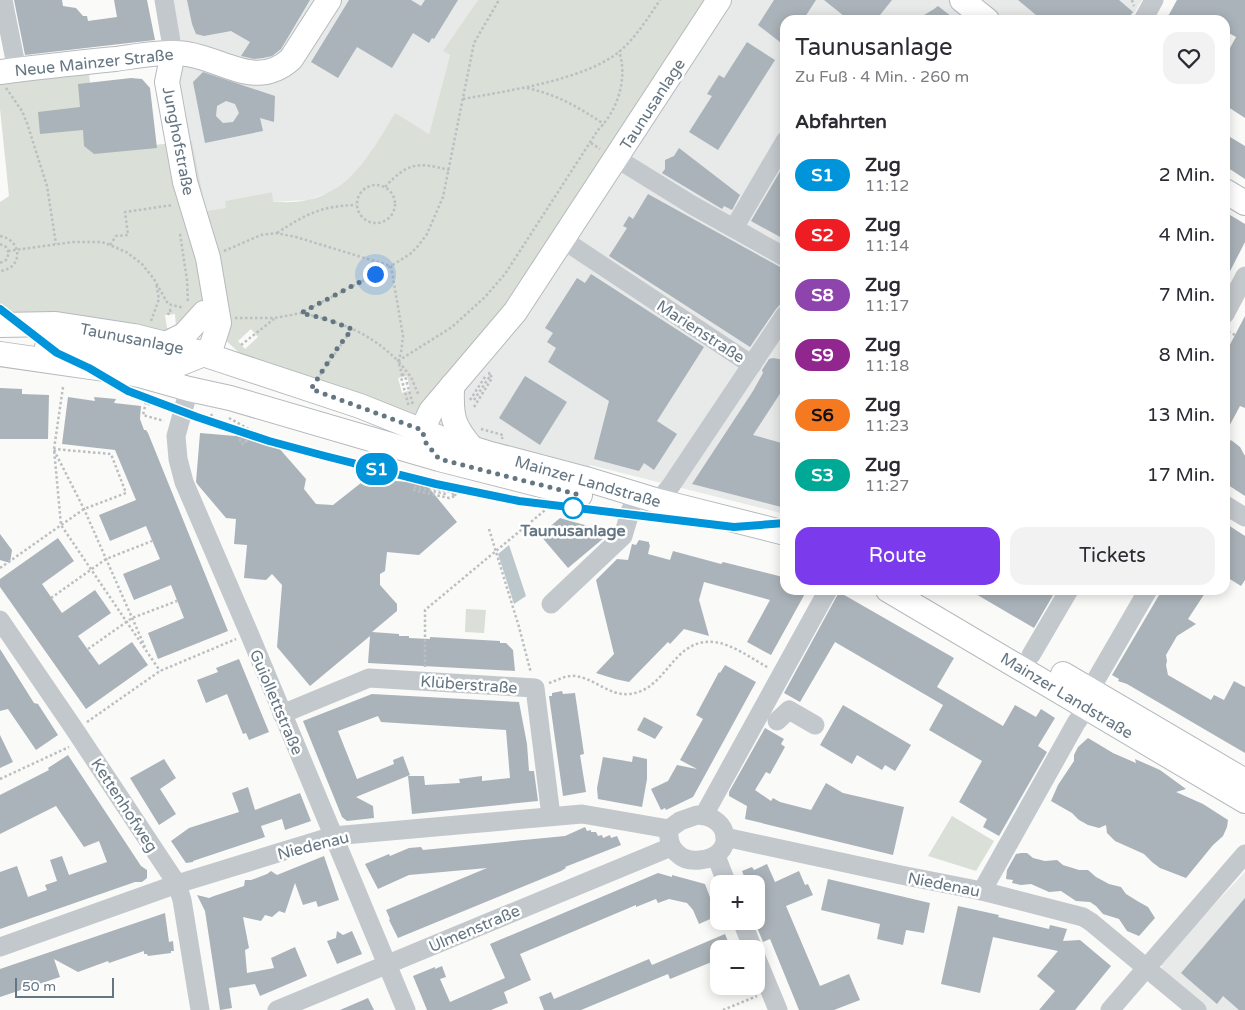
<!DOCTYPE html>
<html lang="de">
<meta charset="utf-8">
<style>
body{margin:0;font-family:"Varela Round",sans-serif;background:#f2f2f3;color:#2b2b33;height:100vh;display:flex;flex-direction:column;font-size:19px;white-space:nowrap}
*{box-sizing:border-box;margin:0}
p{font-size:16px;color:#7c7c81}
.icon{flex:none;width:28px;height:28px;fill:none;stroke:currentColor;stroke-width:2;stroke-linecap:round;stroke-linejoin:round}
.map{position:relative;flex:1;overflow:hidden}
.drawer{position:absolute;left:780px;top:15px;width:450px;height:580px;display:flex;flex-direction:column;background:#fff;border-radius:15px;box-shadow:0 2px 12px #0003}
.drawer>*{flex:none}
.badge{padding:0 10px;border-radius:16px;font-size:18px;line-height:32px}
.fabs{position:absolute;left:710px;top:875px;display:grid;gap:10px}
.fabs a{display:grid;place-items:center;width:55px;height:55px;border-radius:10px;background:#fff;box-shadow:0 2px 12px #0003;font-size:25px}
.scale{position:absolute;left:15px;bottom:12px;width:99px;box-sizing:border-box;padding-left:5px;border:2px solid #657683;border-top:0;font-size:14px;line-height:18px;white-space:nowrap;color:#657683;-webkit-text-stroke:4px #fff;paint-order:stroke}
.you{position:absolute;width:25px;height:25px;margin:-12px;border:4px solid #fff;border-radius:50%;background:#1a73e8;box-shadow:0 0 0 8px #1a73e833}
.map>.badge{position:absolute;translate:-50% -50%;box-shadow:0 0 0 2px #fff}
h2{padding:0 15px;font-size:19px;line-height:45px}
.round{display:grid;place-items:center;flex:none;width:52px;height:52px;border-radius:15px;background:#f2f2f3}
.head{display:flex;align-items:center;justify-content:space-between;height:85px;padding:0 15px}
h1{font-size:24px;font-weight:600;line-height:38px}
.action{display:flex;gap:10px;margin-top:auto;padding:10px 15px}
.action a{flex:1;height:58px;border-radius:15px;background:#7c3aed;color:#fff;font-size:20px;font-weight:600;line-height:58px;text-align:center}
.action a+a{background:#f2f2f3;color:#2b2b33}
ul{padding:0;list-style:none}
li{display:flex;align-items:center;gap:15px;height:60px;padding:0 15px}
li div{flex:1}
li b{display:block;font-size:19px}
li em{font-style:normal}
li .badge{min-width:55px;font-weight:700;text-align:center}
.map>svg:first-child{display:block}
.built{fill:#e8e9e9}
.green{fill:#dadfd7;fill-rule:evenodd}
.water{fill:#bbc7cb}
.building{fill:#aab3b9;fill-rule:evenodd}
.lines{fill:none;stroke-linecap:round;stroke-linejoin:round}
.major-casing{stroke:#b5babe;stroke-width:26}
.path{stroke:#bbbfc2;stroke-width:2.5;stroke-dasharray:2.5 2.5;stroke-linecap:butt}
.minor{stroke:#c3c8cc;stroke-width:19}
.major{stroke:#fff;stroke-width:24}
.line-casing{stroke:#fff;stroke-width:11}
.line{stroke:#0095da;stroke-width:8}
.walk{stroke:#657683;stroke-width:5;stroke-dasharray:0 9}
.stop-dot{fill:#fff;stroke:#0095da;stroke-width:2.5}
.labels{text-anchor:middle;stroke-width:5;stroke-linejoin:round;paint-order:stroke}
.street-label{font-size:16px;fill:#657683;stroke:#fff}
.stop-label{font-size:16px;font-weight:bold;fill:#657683;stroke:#fff}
</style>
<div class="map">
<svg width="1245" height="1010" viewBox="0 0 1245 1010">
<rect width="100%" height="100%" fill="#fafaf8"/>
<g class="built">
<polygon points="162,0 478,0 444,51 450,55 429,134 395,114 368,157 355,173 331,192 307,200 272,202 272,192 225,201 227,208 205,211"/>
<polygon points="707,0 1142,0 1130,20 785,20 785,514 590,465 586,479 422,430"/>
<polygon points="1245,872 1245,1010 1206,1010 1163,973 1161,964 1163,959"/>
</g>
<g class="green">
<path d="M478,0H707L508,307L415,418L260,372L208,324L146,338L0,325V202L9,196L0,109V79L88,66L98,151L192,141L206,211L226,208L225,201L272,192L273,202C284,202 296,203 307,200C352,191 373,149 395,113L429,134L450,55L443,51ZM175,314L176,327L167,328L165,315ZM251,329L258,337L245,349L238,341ZM407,376L410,390L402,393L398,378Z"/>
<polygon points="466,609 486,610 484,633 465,632"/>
<polygon points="952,816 994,841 976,871 928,856"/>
</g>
<polygon class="water" points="509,545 526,596 514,604 498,554"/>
<g class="building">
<polygon points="14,0 62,0 63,6 76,8 83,16 87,16 88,21 117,17 114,0 147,0 155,40 25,55"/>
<polygon points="187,0 310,0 281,49 272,56 263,58 254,59 241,56 250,42 231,31 204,36 196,34 192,24"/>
<polygon points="349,0 411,0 421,6 425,0 458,0 434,39 432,38 429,43 413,33 392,68 357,47 338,78 311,62"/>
<polygon points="774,0 816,0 803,20 785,20 785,46 758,25"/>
<polygon points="824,0 892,0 876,20 849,20"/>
<polygon points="1018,0 1119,0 1133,12 1126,20 1042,20"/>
<polygon points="1177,0 1245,0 1245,118 1225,105 1225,57 1236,37 1225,31 1225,20 1166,20"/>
<polygon points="938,6 956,20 916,20 934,9"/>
<polygon points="747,42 775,60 718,150 689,132 712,96 707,94 719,75 724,78"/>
<path d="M203,72L275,96L274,122L260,118L263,131L205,143L193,82ZM226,101L235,104L239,113L233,122L223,123L216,116L217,106Z"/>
<polygon points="131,78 142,79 150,88 157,148 94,154 84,146 83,130 40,134 38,112 80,107 78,84"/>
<polygon points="1225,134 1245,146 1245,179 1225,166"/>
<polygon points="679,148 740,195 732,210 724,206 722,209 662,173 665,169 665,160 674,156"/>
<polygon points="785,163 785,232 782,238 751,221"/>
<polygon points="648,194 780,267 785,268 785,299 776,309 750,347 609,256 627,228 623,226 629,216 633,219"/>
<polygon points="1225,212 1245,224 1245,242 1225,281"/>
<polygon points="591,274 704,347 657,421 677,434 654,470 644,463 639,471 594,459 609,401 548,362 556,348 547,342 553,333 545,328 577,278 585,283"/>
<polygon points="1245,316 1245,408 1240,406 1225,434 1225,354"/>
<polygon points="773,358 785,360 785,386 753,435 785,444 785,508 692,484 753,391 763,373 762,370 769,359"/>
<polygon points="525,376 567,402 540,445 499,418"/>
<polygon points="0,388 22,389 22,394 49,395 48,439 0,439"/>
<polygon points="68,397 95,401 94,397 116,399 114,403 141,406 140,419 144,430 146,430 148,433 228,631 158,659 148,633 184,618 171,585 134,600 123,574 160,559 146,526 110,541 99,515 136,500 115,450 62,444"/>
<polygon points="200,433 271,439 306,479 304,489 316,504 333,505 366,479 425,483 457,522 419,555 387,552 385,571 380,574 380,585 397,604 397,611 372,632 399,634 399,636 409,636 409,638 430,639 430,637 500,641 500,643 506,643 513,650 515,671 368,663 370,636 310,686 277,647 282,585 272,574 266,580 244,578 247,545 234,544 236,519 226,518 198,485 196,482"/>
<polygon points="1231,440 1240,447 1245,456 1245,496 1225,483 1225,449"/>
<polygon points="560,518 570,521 611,532 568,568 540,535"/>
<polygon points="1225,523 1245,536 1245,580 1241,586 1225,576"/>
<polygon points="0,534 12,550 10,563 0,560"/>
<polygon points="58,538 74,561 42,584 62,613 95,590 111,613 78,636 99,665 132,642 148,665 86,709 0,587 0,579"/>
<polygon points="639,540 649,542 649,544 650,545 648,554 670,560 673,551 721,564 723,562 783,577 785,578 785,590 807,590 771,655 747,642 770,600 704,582 699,600 709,636 684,629 670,644 668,642 629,682 615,679 596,673 614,654 596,580 617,559 628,560 632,544 636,545"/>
<polygon points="969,590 1056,590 1034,628"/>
<polygon points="1162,590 1207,590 1188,619 1196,624 1177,636 1166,655 1167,661 1166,665 1168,675 1211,700 1214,695 1224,700 1234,681 1245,687 1245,753 1127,684 1118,681 1119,679 1112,675"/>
<polygon points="839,592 954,658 937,687 1003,726 1015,705 1036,717 1041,709 1055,718 1038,746 1047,752 999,836 983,827 987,819 959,802 982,761 929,730 943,705 835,642 800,702 784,693"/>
<polygon points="0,649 34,703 38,704 58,735 36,750 8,709 0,711"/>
<polygon points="239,659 269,732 249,740 246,733 243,734 227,694 206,703 197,680 218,672 216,668"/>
<polygon points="725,665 756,682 693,797 666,810 665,808 661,810 651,789 668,781 677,765 697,769 680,760 703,719 696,715 719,672 720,673"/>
<polygon points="562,691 563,694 575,693 584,754 580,755 586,792 563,796 549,696 552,696 552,693"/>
<polygon points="372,694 519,702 527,744 529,771 534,771 538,801 412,814 408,776 424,776 425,785 460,783 459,779 482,776 482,781 510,778 506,730 381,722 378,716 338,731 357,779 394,764 393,760 403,756 410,775 356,797 373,806 374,818 347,821 342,817 303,721"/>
<polygon points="843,705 911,745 895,771 885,765 882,770 857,755 852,764 820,745"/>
<polygon points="644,717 663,727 655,739 637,730"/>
<polygon points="765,728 784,739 781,744 785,747 770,774 766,772 755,790 771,801 773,798 780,802 811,810 826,783 843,793 904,807 893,855 745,819 747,806 729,796 729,792"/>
<polygon points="0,735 13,762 0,768"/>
<polygon points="1088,738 1113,753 1136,763 1135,759 1160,770 1186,789 1176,792 1203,804 1228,820 1227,827 1223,836 1213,845 1186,878 1160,868 1152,862 1144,854 1115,841 1107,833 1106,825 1099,828 1088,825 1079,820 1072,813 1051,801 1058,785 1074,761 1074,755 1078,747"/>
<polygon points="68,755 141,866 147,870 147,878 142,882 135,882 0,929 0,872 17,866 28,897 47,890 45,885 57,881 50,860 62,856 69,875 107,862 99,841 84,847 56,806 0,834 0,795 49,770 48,768"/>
<polygon points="633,756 647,759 647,779 642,807 598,799 597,788 603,757 632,762"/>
<polygon points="164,759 176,778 160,789 176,814 159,825 130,778"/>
<polygon points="248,787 255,810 300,793 311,821 285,830 282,819 261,826 265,837 193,861 193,862 186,863 171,841 189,828 239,812 232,793"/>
<polygon points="585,827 587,831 591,830 591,832 596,832 598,836 602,835 603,838 610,835 611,838 617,836 621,845 565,867 566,868 561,871 398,938 389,920 390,919 386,910 487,868 409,875 378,889 365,864 389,854 390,856 409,848 421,847 423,850 565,836"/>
<polygon points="1021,853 1027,853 1033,858 1045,861 1057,860 1063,865 1079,870 1088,870 1096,877 1109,884 1121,887 1126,894 1139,902 1148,907 1155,918 1139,936 1127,931 1119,919 1103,914 1096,906 1090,902 1076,901 1061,891 1049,892 1031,884 1021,885 1012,883 1013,880 1006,879 1007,870 1016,854"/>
<polygon points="324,856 339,900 318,907 316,901 303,905 295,883 285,913 279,911 272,917 265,915 261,921 243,917 249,948 245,950 247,973 274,968 271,958 295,947 307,976 260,996 255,984 229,988 232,1008 220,1010 205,911 197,895 209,898 214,896 244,886 245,880 251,880 267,874 271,871 277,875"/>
<polygon points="767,864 775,882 799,871 805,885 808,884 813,895 786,906 820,986 849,974 860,1000 834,1010 799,1010 770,939 763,942 756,925 763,922 756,906 756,884 747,884 742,871 752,867 754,870"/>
<polygon points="658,873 672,877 672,875 705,884 717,916 699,924 693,910 687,903 669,899 658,903 656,899 636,907 636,905 520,954 531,980 504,992 508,1003 491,1010 427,1010 413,976 435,967 435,969 442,966 446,977 440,979 450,1002 505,978 490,944"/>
<polygon points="828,879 930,903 924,933 906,930 903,945 877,939 880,924 821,910"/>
<polygon points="1245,898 1245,1010 1239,1010 1223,996 1217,1004 1181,973"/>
<polygon points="958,906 999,915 998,917 1049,929 1050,925 1067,929 1063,941 1080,940 1111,966 1075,1010 1039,1010 1055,991 1037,976 1058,951 993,937 980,993 941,984"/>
<polygon points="165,913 169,942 173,941 174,951 171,951 171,953 148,956 147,954 144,954 144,951 109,963 108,961 78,972 54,959 60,977 0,997 0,969"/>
<polygon points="337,931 343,935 352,931 362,954 337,964 327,941 336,938"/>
<polygon points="725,934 731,949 719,949 719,959 670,979 668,974 581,1010 544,1010 539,997 551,992 554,999 649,959 652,965"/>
<polygon points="368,998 374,1010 340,1010"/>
</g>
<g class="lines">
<g class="major-casing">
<g id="major">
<polyline points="962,0 987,20"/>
<path d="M0,72C38,67 76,63 115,59C138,56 163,51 187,54C225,60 257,90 291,59L329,0"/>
<polyline points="1225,191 1245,203"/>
<polyline points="0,325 56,324 134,336 197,352 360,406 445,440 487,453 586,479 658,501 785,533"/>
<polyline points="166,344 184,335 204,313"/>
<polyline points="47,347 94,349 172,365 179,364 204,354 212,345 219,323 208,258 185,182 167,82 173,53"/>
<polyline points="0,354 118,371 139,375 189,389 230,398 439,459 580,495"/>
<path d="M452,386C451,416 452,425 472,448"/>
<polyline points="422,430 431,411 515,312 719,0"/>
<polyline points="888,590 1245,801"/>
<polyline points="1063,674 1245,781"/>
</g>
</g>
<g class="path">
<polyline points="1132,0 1134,6"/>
<polyline points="6,88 22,111 27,123 47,186 56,244"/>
<path d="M527,88C558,95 578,107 604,124"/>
<path d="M463,99C506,91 586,80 620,51C636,37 648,18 660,0"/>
<polyline points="591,143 600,149"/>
<circle cx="376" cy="204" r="19"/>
<path d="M385,187C408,162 418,162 449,170"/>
<path d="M277,233C306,214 321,206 356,205"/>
<polyline points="180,234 187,280 188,303"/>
<path d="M0,236C23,240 23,269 0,271"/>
<polyline points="0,244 6,247 9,253 6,260 0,263"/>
<polyline points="110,245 116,236 128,235 125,212 173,205"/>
<polyline points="8,251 73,242 102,242 110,245 126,252 142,264 154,279 168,304 184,308"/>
<polyline points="224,251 261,235 276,233 296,237 391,266 403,336 401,353 398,361 402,374 401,377 409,407"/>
<path d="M301,313C341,322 369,332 398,361L452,327L485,297L505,274L598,130C618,110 628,78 619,51"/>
<polyline points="168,315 170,310 172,314"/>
<polyline points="235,318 275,318 301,313 391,266 410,254 418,246 427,234 443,197 474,43 499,0"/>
<polyline points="151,321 159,299 156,283"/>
<polyline points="1228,332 1235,335"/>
<polyline points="241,345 274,319"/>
<polyline points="399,362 411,377 419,396"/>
<polyline points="402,374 405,376 413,405"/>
<polyline points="320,375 352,329"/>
<polyline points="63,387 54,449 61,525 160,671"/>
<polyline points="470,400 485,377"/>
<polyline points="474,400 490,376 489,373"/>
<polyline points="146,402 143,415 164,421"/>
<polyline points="150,405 146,402 151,400"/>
<polyline points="474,407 492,378 489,372"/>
<polyline points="229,418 286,450 433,485"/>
<polyline points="196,420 215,414"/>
<polyline points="481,429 503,435 502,439"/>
<polyline points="239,440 246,442 241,445"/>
<polyline points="246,442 250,429"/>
<polyline points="54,450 84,509 145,647"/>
<polyline points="433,480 437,481"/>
<polyline points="436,484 456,489"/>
<polyline points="414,487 446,494"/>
<polyline points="413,490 449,498 455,496 451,492 415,484"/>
<polyline points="455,496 458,483"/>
<polyline points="489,529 519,627 531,673"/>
<polyline points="0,568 84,509 126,493 111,454 54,449"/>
<polyline points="51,598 106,559 152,541"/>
<polyline points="88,649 132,618 177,601"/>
<polyline points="425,667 425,610 550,506"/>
<path d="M549,683C558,680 566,675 575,676C594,678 609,696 629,694C667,691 672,638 714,642C733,644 752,659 769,668"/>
<polyline points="87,722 160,671 236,639"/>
<polyline points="0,779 69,747"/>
<polyline points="723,1010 757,996"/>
</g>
<g class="minor">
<polyline points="3,0 17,70"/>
<polyline points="164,0 173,53"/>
<polyline points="1143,20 1154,0"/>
<polyline points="616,158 692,205 785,257"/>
<polyline points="734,228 785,141"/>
<polyline points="562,239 752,365"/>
<polyline points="1225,314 1245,276"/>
<polyline points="189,389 176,436 178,459 184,482 249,633 406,1010"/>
<polyline points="658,501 670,487 785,315"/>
<polyline points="1225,505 1245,517"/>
<polyline points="551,604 623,536 631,509"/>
<polyline points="0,620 75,730 177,884 182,900 200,1010"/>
<polyline points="1031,655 1069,590"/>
<polyline points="1090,690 1148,590"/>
<polyline points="282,714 369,678 535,688 551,816"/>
<polyline points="777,721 789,710 815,725"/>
<path d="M697,815C732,816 736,857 700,860C691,861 684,860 678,854C670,848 668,839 669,829L680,821Z"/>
<polyline points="704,815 828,590"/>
<polyline points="725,837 901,875 982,891 1083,917 1091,922 1197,1010"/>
<polyline points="716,856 727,884"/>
<polyline points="982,891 1076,723 1087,707"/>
<polyline points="742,921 753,949"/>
<polyline points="0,947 177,884 333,836 582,814 669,829"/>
<polyline points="756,957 778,1010"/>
<polyline points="277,1010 671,847"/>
<polyline points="1110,1010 1245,854"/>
</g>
<use href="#major" class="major"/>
</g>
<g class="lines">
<g class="line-casing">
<polyline id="line" points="0,309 57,353 89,368 128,391 197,417 269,441 325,456 436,484 519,501 734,527 785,523"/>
</g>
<use href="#line" class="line"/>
<polyline class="walk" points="375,274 301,313 326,319 352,329 333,354 311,389 422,430 426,443 439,459 576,494 573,508"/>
</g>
<circle class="stop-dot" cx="573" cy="508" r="10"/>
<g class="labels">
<g class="street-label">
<text transform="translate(94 62) rotate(-6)" y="6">Neue Mainzer Straße</text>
<text transform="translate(652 104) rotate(-57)" y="6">Taunusanlage</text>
<text transform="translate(179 141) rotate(79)" y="6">Junghofstraße</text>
<text transform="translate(701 331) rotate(33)" y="6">Marienstraße</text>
<text transform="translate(132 338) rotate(11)" y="6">Taunusanlage</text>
<text transform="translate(588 481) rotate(16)" y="6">Mainzer Landstraße</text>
<text transform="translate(469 684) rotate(4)" y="6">Klüberstraße</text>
<text transform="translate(1067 695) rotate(31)" y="6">Mainzer Landstraße</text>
<text transform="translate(277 702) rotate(67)" y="6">Guiollettstraße</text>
<text transform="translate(125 805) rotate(57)" y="6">Kettenhofweg</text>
<text transform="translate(313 845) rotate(-14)" y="6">Niedenau</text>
<text transform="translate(944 884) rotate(11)" y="6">Niedenau</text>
<text transform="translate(474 928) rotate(-23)" y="6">Ulmenstraße</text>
</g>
<g class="stop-label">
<text x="573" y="536">Taunusanlage</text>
</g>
</g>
</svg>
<div class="fabs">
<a>+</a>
<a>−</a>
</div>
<div class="scale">50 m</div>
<div class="you" style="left:375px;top:274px"></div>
<b class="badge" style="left:377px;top:469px;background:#0095da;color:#fff">S1</b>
<section class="drawer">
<div class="head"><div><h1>Taunusanlage</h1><p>Zu Fuß · 4 Min. · 260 m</p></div><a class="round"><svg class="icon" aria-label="heart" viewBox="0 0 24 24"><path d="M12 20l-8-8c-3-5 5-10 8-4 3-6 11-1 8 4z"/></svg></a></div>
<h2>Abfahrten</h2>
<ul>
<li><span class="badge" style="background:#0095da;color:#fff">S1</span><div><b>Zug</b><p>11:12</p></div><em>2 Min.</em></li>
<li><span class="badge" style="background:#ee1c23;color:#fff">S2</span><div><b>Zug</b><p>11:14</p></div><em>4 Min.</em></li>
<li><span class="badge" style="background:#8e44ad;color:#fff">S8</span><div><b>Zug</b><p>11:17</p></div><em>7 Min.</em></li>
<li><span class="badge" style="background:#91268f;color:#fff">S9</span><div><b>Zug</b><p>11:18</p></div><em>8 Min.</em></li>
<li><span class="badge" style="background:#f57921;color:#111">S6</span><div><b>Zug</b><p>11:23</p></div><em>13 Min.</em></li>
<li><span class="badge" style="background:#00a896;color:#fff">S3</span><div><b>Zug</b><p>11:27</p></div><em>17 Min.</em></li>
</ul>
<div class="action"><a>Route</a><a>Tickets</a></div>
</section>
</div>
